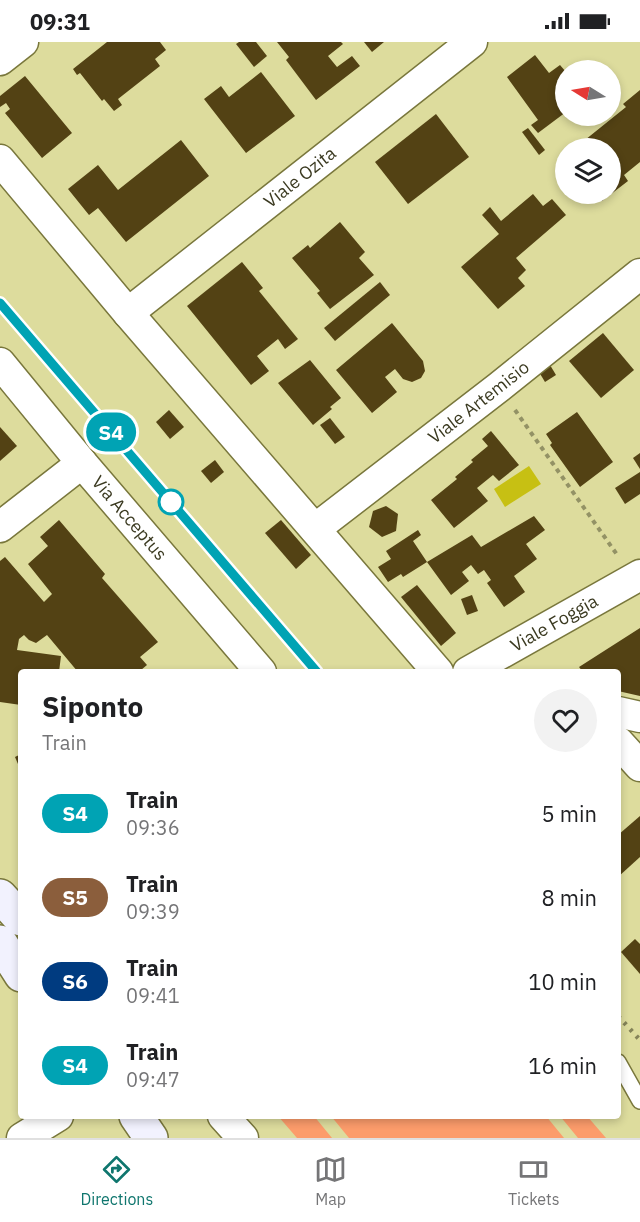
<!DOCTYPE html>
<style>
body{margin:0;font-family:"IBM Plex Sans",sans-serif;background:#f2f2f2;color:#202124;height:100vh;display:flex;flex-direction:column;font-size:22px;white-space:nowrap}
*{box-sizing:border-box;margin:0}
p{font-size:20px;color:#757577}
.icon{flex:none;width:33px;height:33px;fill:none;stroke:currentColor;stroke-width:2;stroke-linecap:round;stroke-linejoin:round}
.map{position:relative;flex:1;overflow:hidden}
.side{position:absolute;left:18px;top:627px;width:603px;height:450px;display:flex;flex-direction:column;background:#fff;border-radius:6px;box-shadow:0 3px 9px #0003}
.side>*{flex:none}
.badge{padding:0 12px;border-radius:20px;font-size:21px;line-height:39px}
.needle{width:39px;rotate:281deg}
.fabs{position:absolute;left:555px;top:18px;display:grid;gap:12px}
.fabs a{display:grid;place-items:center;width:66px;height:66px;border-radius:50%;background:#fff;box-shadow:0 3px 9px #0003;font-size:30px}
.map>.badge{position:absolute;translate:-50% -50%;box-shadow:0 0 0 3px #fff}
.round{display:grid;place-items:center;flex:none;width:63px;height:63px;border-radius:32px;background:#f2f2f2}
.overview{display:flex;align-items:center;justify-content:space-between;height:102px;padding:0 24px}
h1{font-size:28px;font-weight:700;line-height:45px}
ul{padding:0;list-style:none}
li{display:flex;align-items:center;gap:18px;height:84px;padding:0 24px}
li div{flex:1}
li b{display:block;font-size:22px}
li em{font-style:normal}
li .badge{min-width:66px;font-weight:700;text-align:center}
.status{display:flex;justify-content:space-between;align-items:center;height:42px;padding:0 30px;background:#fff;direction:ltr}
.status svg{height:16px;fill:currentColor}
.menu{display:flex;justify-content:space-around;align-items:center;height:84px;border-top:2px solid #e0e0e0;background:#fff;font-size:16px;color:#757577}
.menu a{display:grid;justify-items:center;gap:3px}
.menu .selected{color:#0f766e}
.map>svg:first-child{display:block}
.green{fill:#fc9c6b}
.water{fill:#c7c013}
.building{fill:#534214}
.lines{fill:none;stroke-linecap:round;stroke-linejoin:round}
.lane-casing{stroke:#79773c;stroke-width:18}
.street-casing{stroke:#79773c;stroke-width:33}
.secondary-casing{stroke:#79773c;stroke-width:36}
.path{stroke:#939265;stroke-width:4;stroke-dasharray:4.5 4.5;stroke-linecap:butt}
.lane{stroke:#fff;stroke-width:15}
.street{stroke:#fff;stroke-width:30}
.secondary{stroke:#f2f2fe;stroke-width:33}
.rail{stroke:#848358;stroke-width:4.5;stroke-dasharray:3 6;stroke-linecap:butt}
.line-casing{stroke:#fff;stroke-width:14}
.line{stroke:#00a3b4;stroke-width:9}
.stop-dot{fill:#fff;stroke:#00a3b4;stroke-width:3}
.labels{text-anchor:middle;stroke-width:6;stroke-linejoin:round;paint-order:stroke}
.street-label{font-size:18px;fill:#3b3a21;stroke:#eae9aa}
</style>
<div class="status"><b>09:31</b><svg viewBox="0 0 49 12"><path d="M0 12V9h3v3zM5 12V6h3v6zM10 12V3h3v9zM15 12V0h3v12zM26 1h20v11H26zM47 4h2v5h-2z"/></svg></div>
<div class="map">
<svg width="640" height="1096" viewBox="0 0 640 1096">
<rect width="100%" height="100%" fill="#dddc9d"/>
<g class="green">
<polygon points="278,1074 314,1074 332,1096 297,1096"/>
<polygon points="331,1074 546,1074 564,1096 349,1096"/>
<polygon points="560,1074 587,1074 606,1096 578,1096"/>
</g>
<polygon class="water" points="529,424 541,442 505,465 494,447"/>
<g class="building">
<polygon points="107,0 160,0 166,8 155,17 160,24 118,57 122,63 114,69 104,57 102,59 80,31 77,33 73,27"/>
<polygon points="239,0 256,0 267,14 254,25 236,2"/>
<polygon points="277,0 341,0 343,2 328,14 337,25 352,14 360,24 316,58 286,18 289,15"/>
<polygon points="364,0 384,0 372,10"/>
<polygon points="535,13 549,31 560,23 566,30 566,42 561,46 566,52 566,70 538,91 531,83 538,78 507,35"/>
<polygon points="261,30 295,74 246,111 204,57 221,44 229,55"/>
<polygon points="25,34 72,91 42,116 5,71 10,67 6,61 0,65 0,54"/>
<polygon points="640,48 640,120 624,133 628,139 602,159 595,152 610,152 610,106 575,106 626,65 623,62"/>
<polygon points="436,72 469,115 408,162 375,120"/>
<polygon points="528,86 545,108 539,113 522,90"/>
<polygon points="181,98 209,134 126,200 98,166 89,173 68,147 98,123 118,148"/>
<polygon points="533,152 543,164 552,157 566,173 516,216 526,228 518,236 525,244 498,267 461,225 499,192 482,173 490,165 501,179"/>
<polygon points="340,180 365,210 359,216 374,233 330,267 317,251 320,249 292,216 308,203 310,206"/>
<polygon points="242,220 263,246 259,249 298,297 285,307 278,297 257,314 269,329 251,343 187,264"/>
<polygon points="380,240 390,253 335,299 324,286"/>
<polygon points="392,281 423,319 425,329 421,336 412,340 403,337 395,327 385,335 397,350 372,371 336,328"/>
<polygon points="603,291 634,328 601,356 569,319"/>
<polygon points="310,318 341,356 330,365 332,367 313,383 278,341"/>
<polygon points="550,323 556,333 545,340 539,330"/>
<polygon points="169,368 184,385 170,397 156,380"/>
<polygon points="577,370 613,420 580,445 550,403 552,401 546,392"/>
<polygon points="330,376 345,395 335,402 320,383"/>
<polygon points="0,385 17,404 0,419"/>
<polygon points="491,389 519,423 499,439 493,433 477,446 488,459 454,486 431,458 457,437 455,435 473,420 471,418 488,404 482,397"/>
<polygon points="640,411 640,427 633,416"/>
<polygon points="215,418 224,430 211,441 201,429"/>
<polygon points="640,430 640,452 625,462 615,446"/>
<polygon points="386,464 398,472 396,489 382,495 369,485 373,469"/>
<polygon points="534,474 545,488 526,502 537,517 514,534 525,550 504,565 487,541 491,538 484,528 478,532 471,523 462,530 469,539 451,553 427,520 472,493 481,505"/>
<polygon points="59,478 105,532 102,536 158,600 140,615 147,623 141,628 142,630 78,630 47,593 36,601 29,598 24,593 19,597 17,608 61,614 59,630 21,630 21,663 0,660 0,519 5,515 44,560 52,552 28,522 48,504 40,495"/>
<polygon points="281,478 311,513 296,527 265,491"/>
<polygon points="418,488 421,493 413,499 427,520 403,535 401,532 388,540 378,525 391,517 386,509"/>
<polygon points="417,543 456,591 441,604 401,555"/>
<polygon points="472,553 478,569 467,573 461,557"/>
<polygon points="640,586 640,654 618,649 618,630 583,630 579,625"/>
<polygon points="21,712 21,729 15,715"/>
<polygon points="640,774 640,815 618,835 618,793"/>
<polygon points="635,897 640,902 640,932 621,910"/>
</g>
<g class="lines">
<g class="lane-casing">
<polyline id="lane" points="618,1020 640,1059"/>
</g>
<g class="street-casing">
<g id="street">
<polyline points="0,18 23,0"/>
<polyline points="0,118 128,271 438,630"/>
<path id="s1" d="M128,271L472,0"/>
<path id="s2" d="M0,321L82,421L261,630"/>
<polyline points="0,485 82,421"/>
<path id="s3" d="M315,487L499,345L640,232"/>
<path id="s4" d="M468,630L640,533"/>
<polyline points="618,670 640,675"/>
<polyline points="618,700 640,724"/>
<polyline points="223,1074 243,1096"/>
<polyline points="22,1096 58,1074"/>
</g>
</g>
<g class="secondary-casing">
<g id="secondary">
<polyline points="0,854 21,877"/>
<polyline points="0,900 21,933"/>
<polyline points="136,1074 151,1096"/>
</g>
</g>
<polyline class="path" points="515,368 618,514"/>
<use href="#lane" class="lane"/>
<use href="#street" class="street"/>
<use href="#secondary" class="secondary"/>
<g class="rail">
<polyline points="0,261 317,630"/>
<polyline points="618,974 640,998"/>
</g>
</g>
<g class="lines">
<g class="line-casing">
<polyline id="line" points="0,261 317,630"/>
</g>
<use href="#line" class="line"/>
</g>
<circle class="stop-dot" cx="171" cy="460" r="12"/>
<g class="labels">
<g class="street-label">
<text dy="6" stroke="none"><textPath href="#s1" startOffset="219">Viale Ozita</textPath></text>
<text dy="6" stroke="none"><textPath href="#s3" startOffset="207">Viale Artemisio</textPath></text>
<text dy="6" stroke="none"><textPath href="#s2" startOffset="202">Via Acceptus</textPath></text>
<text dy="6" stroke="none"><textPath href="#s4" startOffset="99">Viale Foggia</textPath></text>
</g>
</g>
</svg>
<div class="fabs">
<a><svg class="needle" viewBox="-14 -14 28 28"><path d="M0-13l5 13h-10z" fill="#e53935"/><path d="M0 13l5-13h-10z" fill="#757577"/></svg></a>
<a><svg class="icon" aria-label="layers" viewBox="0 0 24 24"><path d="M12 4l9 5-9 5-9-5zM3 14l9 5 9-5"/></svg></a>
</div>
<b class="badge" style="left:111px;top:390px;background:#00a3b4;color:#fff">S4</b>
<section class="side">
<div class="overview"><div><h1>Siponto</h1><p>Train</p></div><a class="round"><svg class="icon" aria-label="heart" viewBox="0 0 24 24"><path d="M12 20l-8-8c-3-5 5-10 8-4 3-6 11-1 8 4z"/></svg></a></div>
<ul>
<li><span class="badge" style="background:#00a3b4;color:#fff">S4</span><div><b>Train</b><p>09:36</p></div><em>5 min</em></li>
<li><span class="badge" style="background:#8b5e3c;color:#fff">S5</span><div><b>Train</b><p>09:39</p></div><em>8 min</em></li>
<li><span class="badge" style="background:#003b80;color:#fff">S6</span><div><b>Train</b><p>09:41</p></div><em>10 min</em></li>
<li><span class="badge" style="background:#00a3b4;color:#fff">S4</span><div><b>Train</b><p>09:47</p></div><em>16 min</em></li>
</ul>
</section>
</div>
<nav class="menu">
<a class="selected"><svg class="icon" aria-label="directions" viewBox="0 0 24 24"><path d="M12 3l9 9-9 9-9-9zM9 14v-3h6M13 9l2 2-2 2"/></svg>Directions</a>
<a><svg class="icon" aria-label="map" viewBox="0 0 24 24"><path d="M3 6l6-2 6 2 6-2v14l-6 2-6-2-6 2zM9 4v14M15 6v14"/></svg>Map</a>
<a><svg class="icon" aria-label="tickets" viewBox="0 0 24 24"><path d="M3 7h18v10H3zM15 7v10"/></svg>Tickets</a>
</nav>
